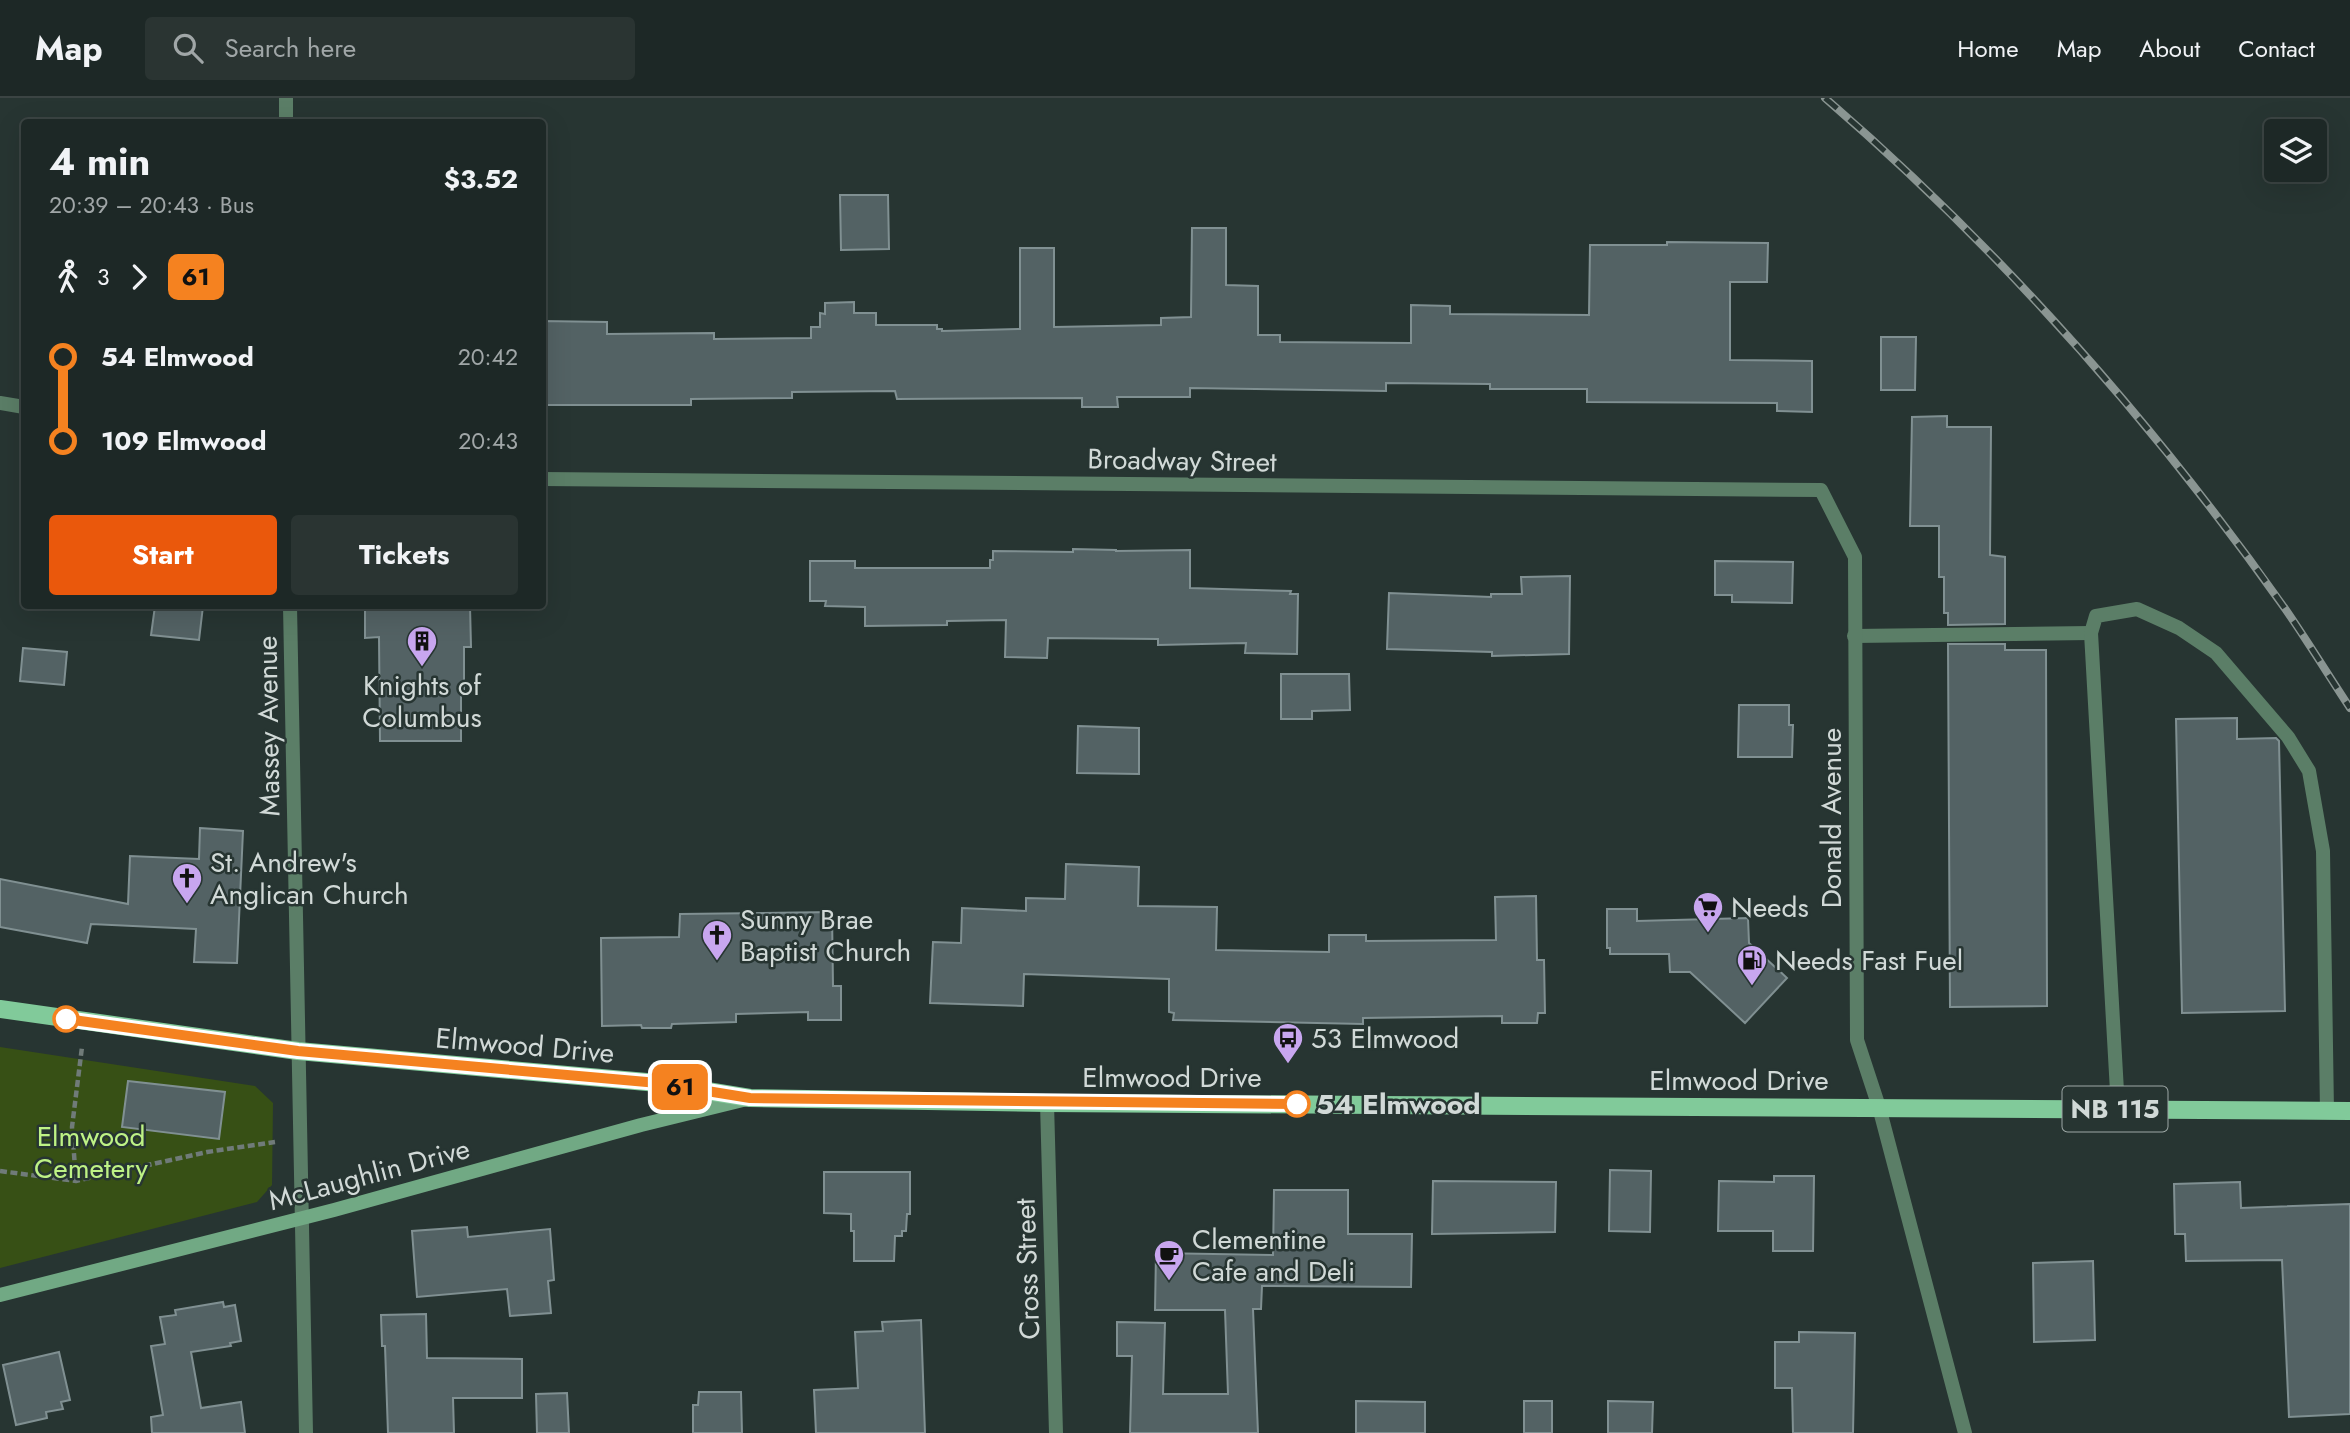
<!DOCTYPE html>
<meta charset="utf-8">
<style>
body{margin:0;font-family:Jost,sans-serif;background:#2a3432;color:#f1f3f6;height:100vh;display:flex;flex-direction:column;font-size:26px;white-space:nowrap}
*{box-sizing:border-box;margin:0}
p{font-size:23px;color:#a0a6a7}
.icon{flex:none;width:38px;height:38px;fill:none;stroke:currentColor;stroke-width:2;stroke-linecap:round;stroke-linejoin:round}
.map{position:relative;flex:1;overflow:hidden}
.panel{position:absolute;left:21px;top:21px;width:525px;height:490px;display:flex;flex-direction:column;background:#1d2826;border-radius:7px;box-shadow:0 7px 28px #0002,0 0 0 2px #3b4443}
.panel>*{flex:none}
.badge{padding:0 14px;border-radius:10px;font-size:24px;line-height:46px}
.tools{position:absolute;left:2264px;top:21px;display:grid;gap:14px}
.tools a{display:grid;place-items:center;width:63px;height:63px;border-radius:7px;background:#1d2826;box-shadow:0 7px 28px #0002,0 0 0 2px #3b4443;font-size:35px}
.map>.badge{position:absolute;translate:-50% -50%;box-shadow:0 0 0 4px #fff}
.legs{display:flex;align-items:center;gap:10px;height:77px;padding:0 28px;font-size:23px}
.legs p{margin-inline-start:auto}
.summary{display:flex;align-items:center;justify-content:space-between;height:119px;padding:0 28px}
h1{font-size:38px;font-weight:700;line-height:52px}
.button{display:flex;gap:14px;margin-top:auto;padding:14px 28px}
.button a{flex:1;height:80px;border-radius:7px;background:#ea580c;color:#fff;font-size:28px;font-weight:700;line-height:80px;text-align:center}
.button a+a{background:#2a3432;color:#f1f3f6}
ul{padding:0 28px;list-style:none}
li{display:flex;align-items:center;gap:24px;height:84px;font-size:26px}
li i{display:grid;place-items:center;width:10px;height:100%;margin:0 9px;background:currentColor}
li i::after{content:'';width:18px;height:18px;margin:-9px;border:5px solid;border-radius:50%;background:#1d2826}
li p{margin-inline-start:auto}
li:first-child i{background:linear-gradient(#0000 50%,currentColor 0)}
li:last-child i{background:linear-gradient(currentColor 50%,#0000 0)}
header{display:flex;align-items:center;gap:42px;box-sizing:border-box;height:98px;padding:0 35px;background:#1d2826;border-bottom:2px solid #3b4443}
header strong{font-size:33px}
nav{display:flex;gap:38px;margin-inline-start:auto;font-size:24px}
.search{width:490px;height:63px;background:#2a3432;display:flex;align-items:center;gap:18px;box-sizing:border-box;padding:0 24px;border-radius:7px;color:#a0a6a7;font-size:26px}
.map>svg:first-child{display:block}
.green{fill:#375015}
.building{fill:#536264;stroke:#809092;stroke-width:2}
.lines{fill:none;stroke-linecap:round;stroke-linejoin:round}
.path{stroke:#707b79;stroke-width:4.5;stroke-dasharray:7 3.5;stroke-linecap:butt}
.service{stroke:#5b7e67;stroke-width:14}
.minor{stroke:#5b7e67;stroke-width:14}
.tertiary{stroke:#5b7e67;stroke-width:14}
.secondary{stroke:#71a984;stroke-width:14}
.primary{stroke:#81ca9a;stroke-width:18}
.rail-casing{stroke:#8a9592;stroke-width:8}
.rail{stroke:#273532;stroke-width:5;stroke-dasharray:16;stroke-linecap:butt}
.line-1-casing{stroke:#fff;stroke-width:16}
.line-1{stroke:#f58220;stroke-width:10}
.stop-1-dot{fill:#fff;stroke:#f58220;stroke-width:3.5}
.labels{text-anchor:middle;stroke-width:5;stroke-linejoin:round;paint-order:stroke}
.shield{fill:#273532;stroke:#9ea8a6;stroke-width:2}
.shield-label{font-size:26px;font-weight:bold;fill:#d1d9d7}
.street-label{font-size:28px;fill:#d1d9d7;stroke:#273532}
.poi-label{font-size:28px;fill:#d1d9d7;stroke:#273532;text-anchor:start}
.stop-label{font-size:28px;font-weight:bold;fill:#d1d9d7;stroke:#273532;text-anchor:start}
.park-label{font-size:28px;fill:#bef285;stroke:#273532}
</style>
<header>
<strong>Map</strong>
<div class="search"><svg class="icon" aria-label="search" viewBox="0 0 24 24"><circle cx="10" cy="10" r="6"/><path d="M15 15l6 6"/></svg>Search here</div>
<nav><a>Home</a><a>Map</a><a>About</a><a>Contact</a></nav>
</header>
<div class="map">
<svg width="2350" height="1335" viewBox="0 0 2350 1335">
<rect width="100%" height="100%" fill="#273532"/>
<polygon class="green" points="0,949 255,988 273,1005 272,1087 257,1104 0,1170"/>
<g class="building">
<polygon points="840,97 888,97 889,151 841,152"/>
<polygon points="1192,130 1226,130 1226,187 1258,188 1258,237 1280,237 1280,244 1411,245 1411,207 1450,208 1450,216 1589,217 1590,147 1667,147 1667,144 1768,145 1767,184 1730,184 1730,262 1812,263 1812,314 1777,313 1777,305 1587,304 1587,291 1490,291 1490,286 1386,285 1386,293 1190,290 1190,299 1117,299 1118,309 1082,309 1082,300 897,301 895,293 792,294 792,300 691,301 691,307 542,307 542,223 607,224 607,236 714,235 714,241 811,240 811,229 820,229 820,215 825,216 825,205 854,204 854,215 876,215 876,227 937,227 937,231 942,231 942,233 1020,231 1020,150 1054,150 1054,229 1161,227 1161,220 1191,219"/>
<polygon points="1881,239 1916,239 1915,292 1881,292"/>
<polygon points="1947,318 1947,329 1991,329 1990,457 2005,459 2005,526 1948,527 1948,515 1944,515 1944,479 1939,479 1939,428 1910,428 1912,319"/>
<polygon points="1073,451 1116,452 1116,453 1190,452 1190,490 1291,493 1290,496 1298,496 1297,556 1245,555 1246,545 1158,547 1158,541 1048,540 1047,560 1005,559 1006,522 947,523 947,527 865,528 865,509 825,508 826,503 810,503 810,463 855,463 855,470 990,470 990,462 993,462 993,453 1073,454"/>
<polygon points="1715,463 1793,464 1792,505 1732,504 1732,497 1715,497"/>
<polygon points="1570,478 1569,556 1492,558 1492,554 1387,551 1389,495 1491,499 1491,496 1522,496 1521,479"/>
<polygon points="155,508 203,508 199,542 151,537"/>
<polygon points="379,508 470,508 471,549 464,549 464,591 461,591 461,643 380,643 379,539 365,540 365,510 379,510"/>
<polygon points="1948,546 2005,546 2005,552 2046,552 2047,908 1950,909"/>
<polygon points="23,550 67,554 64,587 20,583"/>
<polygon points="1281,576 1349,576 1350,612 1312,613 1312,621 1281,621"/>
<polygon points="1739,607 1789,607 1789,627 1793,627 1792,659 1738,659"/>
<polygon points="2237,620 2237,641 2276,640 2279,643 2285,913 2182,915 2176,621"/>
<polygon points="1078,628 1139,630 1139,676 1077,675"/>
<polygon points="200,730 243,733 237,865 194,864 196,831 91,826 87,845 0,829 0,781 128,806 130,758 199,761"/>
<polygon points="1066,766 1139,769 1138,808 1217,809 1216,852 1329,854 1329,837 1366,837 1366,843 1496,842 1495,799 1536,798 1537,862 1544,862 1545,915 1538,915 1537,925 1502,925 1502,918 1363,920 1363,926 1173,922 1174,915 1169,914 1169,881 1024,876 1023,908 930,905 933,844 961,845 962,810 1026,813 1026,800 1065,801"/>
<polygon points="1607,811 1637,811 1637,823 1748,820 1749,845 1787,880 1745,925 1690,874 1670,874 1669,856 1610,856 1610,850 1607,850"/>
<polygon points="832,814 833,888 841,888 841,922 808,922 808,914 736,916 736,924 672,926 671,930 642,930 641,927 602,928 601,840 679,839 680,816"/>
<polygon points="128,983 225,994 219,1041 122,1029"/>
<polygon points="1610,1072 1651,1073 1650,1134 1609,1133"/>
<polygon points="824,1074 910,1074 910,1116 907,1116 906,1133 902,1133 902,1138 895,1138 894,1163 854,1163 854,1133 851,1133 851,1116 824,1115"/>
<polygon points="1774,1078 1814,1078 1813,1153 1773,1153 1773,1133 1718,1133 1719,1083 1774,1084"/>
<polygon points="1433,1083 1556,1084 1555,1134 1432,1136"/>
<polygon points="2240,1084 2241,1110 2350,1106 2350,1316 2289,1319 2282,1162 2186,1163 2185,1136 2175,1136 2174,1086"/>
<polygon points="1274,1092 1348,1092 1348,1136 1412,1136 1411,1189 1262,1188 1261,1211 1253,1211 1258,1335 1130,1335 1132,1258 1117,1258 1117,1224 1165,1225 1163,1296 1228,1296 1225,1212 1155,1212 1156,1155 1273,1157"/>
<polygon points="467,1129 468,1139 550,1131 554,1182 548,1183 551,1215 510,1218 507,1191 417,1199 412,1133"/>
<polygon points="2093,1163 2095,1242 2034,1244 2033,1165"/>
<polygon points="223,1204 224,1209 235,1207 241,1243 230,1245 231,1248 191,1254 201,1310 241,1304 245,1335 152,1335 151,1319 163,1317 151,1248 165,1246 160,1219 176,1217 175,1212"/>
<polygon points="426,1216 427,1260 522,1261 522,1300 453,1300 454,1335 388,1335 385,1248 382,1248 381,1217"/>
<polygon points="921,1222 925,1335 816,1335 814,1292 858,1290 855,1234 883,1233 882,1224"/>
<polygon points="1799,1234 1855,1235 1853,1335 1793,1335 1792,1290 1775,1290 1775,1244 1799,1244"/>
<polygon points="59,1254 70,1302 61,1304 63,1311 46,1314 47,1320 16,1327 3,1267"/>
<polygon points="699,1294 741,1294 742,1335 693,1335 693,1307 698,1307"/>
<polygon points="567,1295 569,1335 537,1335 536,1296"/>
<polygon points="1356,1303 1425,1304 1425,1335 1356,1335"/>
<rect x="1524" y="1303" width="28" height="32"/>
<polygon points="1608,1303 1653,1304 1652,1335 1608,1335"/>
</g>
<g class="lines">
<g class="path">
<polyline points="0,1073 76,1083 207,1054 275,1044"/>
<polyline points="76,1083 72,1029 82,949"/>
</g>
<g class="service">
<polyline points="1854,538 2091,535"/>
<polyline points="2118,1011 2091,535 2096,518 2137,511 2179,530 2216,555 2288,639 2309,673 2323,753 2327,1013"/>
</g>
<g class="minor">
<polyline points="286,24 286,0"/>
<polyline points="0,305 24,309"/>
<polyline points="542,381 1821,392 1855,459 1857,942 1879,1009"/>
<polyline points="290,508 306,1335"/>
<polyline points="1047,1005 1056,1335"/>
</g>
<polyline class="tertiary" points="1879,1009 1965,1335"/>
<polyline class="secondary" points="0,1197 334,1112 641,1027 747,1001"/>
<polyline class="primary" points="0,911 298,953 658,985 750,1000 1047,1005 2350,1013"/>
<g class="rail-casing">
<path id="rail" d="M1825,0C1999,150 2153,324 2286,512C2308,544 2329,578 2350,610"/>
</g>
<use href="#rail" class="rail"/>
</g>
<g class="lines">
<g class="line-1-casing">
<polyline id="line-1" points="66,921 298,953 658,985 750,1000 1297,1006"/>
</g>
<use href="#line-1" class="line-1"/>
</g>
<defs>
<g id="building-pin" transform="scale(1.575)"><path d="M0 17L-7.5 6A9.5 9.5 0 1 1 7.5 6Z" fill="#c8a6ef" stroke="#273532"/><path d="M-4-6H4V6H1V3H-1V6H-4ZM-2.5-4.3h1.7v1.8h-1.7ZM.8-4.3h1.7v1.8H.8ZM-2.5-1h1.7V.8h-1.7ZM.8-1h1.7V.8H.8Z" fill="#111"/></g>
<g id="church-pin" transform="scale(1.575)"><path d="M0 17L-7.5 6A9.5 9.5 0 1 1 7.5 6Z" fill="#c8a6ef" stroke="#273532"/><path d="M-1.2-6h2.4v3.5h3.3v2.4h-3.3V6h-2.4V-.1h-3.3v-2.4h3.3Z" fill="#111"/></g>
<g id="supermarket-pin" transform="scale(1.575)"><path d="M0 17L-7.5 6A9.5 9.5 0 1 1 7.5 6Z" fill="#c8a6ef" stroke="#273532"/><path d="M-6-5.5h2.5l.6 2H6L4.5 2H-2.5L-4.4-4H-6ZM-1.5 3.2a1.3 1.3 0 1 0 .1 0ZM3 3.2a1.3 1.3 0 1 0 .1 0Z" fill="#111"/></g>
<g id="fuel-pin" transform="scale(1.575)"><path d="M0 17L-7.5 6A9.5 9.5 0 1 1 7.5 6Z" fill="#c8a6ef" stroke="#273532"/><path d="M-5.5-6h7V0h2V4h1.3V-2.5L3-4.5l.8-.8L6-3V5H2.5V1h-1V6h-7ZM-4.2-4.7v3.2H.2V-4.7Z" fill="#111"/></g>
<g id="bus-pin" transform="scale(1.575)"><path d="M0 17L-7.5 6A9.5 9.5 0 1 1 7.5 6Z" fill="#c8a6ef" stroke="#273532"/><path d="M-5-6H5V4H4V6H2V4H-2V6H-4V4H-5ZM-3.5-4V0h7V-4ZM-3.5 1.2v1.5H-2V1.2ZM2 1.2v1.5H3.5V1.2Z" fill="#111"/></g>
<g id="cafe-pin" transform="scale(1.575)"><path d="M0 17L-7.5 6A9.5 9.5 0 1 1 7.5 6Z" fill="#c8a6ef" stroke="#273532"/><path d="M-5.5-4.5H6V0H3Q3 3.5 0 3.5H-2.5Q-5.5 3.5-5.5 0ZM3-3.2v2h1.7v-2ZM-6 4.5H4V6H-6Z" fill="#111"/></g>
</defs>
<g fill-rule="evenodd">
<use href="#building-pin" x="422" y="543"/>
<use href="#church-pin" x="187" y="780"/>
<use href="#supermarket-pin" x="1708" y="809"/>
<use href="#church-pin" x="717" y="837"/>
<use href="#fuel-pin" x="1752" y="862"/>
<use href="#bus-pin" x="1288" y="940"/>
<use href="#cafe-pin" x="1169" y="1157"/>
</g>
<g class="stop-1-dot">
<circle cx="66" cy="921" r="12"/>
<circle cx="1297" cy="1006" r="12"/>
</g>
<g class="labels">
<rect class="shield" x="2062.5" y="988.5" width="105" height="45" rx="5"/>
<g class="shield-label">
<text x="2115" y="1020">NB 115</text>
</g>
<g class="street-label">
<text transform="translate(1182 362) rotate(1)" y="10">Broadway Street</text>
<text transform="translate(268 628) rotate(-91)" y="10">Massey Avenue</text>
<text transform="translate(1831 720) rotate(-90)" y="10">Donald Avenue</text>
<text transform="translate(525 947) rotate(5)" y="10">Elmwood Drive</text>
<text x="1172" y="989">Elmwood Drive</text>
<text x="1739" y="992">Elmwood Drive</text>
<text transform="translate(369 1076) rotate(-15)" y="10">McLaughlin Drive</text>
<text transform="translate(1027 1171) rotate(-92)" y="10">Cross Street</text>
</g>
<g class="poi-label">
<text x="422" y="597" text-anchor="middle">Knights of<tspan x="422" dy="32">Columbus</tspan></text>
<text x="210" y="774">St. Andrew's<tspan x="210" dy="32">Anglican Church</tspan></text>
<text x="1731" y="819">Needs</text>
<text x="740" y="831">Sunny Brae<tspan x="740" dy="32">Baptist Church</tspan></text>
<text x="1775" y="872">Needs Fast Fuel</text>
<text x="1311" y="950">53 Elmwood</text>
<text x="1192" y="1151">Clementine<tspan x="1192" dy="32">Cafe and Deli</tspan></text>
</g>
<g class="stop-label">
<text x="1316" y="1016">54 Elmwood</text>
</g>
<g class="park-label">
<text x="91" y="1048">Elmwood<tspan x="91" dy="32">Cemetery</tspan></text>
</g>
</g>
</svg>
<div class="tools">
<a><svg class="icon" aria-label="layers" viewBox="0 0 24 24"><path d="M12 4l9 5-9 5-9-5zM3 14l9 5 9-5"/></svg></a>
</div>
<b class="badge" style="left:680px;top:989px;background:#f58220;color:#111">61</b>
<section class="panel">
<div class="summary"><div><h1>4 min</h1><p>20:39 – 20:43 · Bus</p></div><b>$3.52</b></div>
<div class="legs"><svg class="icon" aria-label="walk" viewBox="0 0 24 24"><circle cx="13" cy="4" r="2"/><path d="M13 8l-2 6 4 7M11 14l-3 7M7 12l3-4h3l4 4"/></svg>3<svg class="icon" aria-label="forward" viewBox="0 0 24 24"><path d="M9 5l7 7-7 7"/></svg><b class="badge" style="background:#f58220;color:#111">61</b></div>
<ul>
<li><i style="color:#f58220"></i><b>54 Elmwood</b><p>20:42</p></li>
<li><i style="color:#f58220"></i><b>109 Elmwood</b><p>20:43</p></li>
</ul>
<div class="button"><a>Start</a><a>Tickets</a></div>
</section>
</div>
